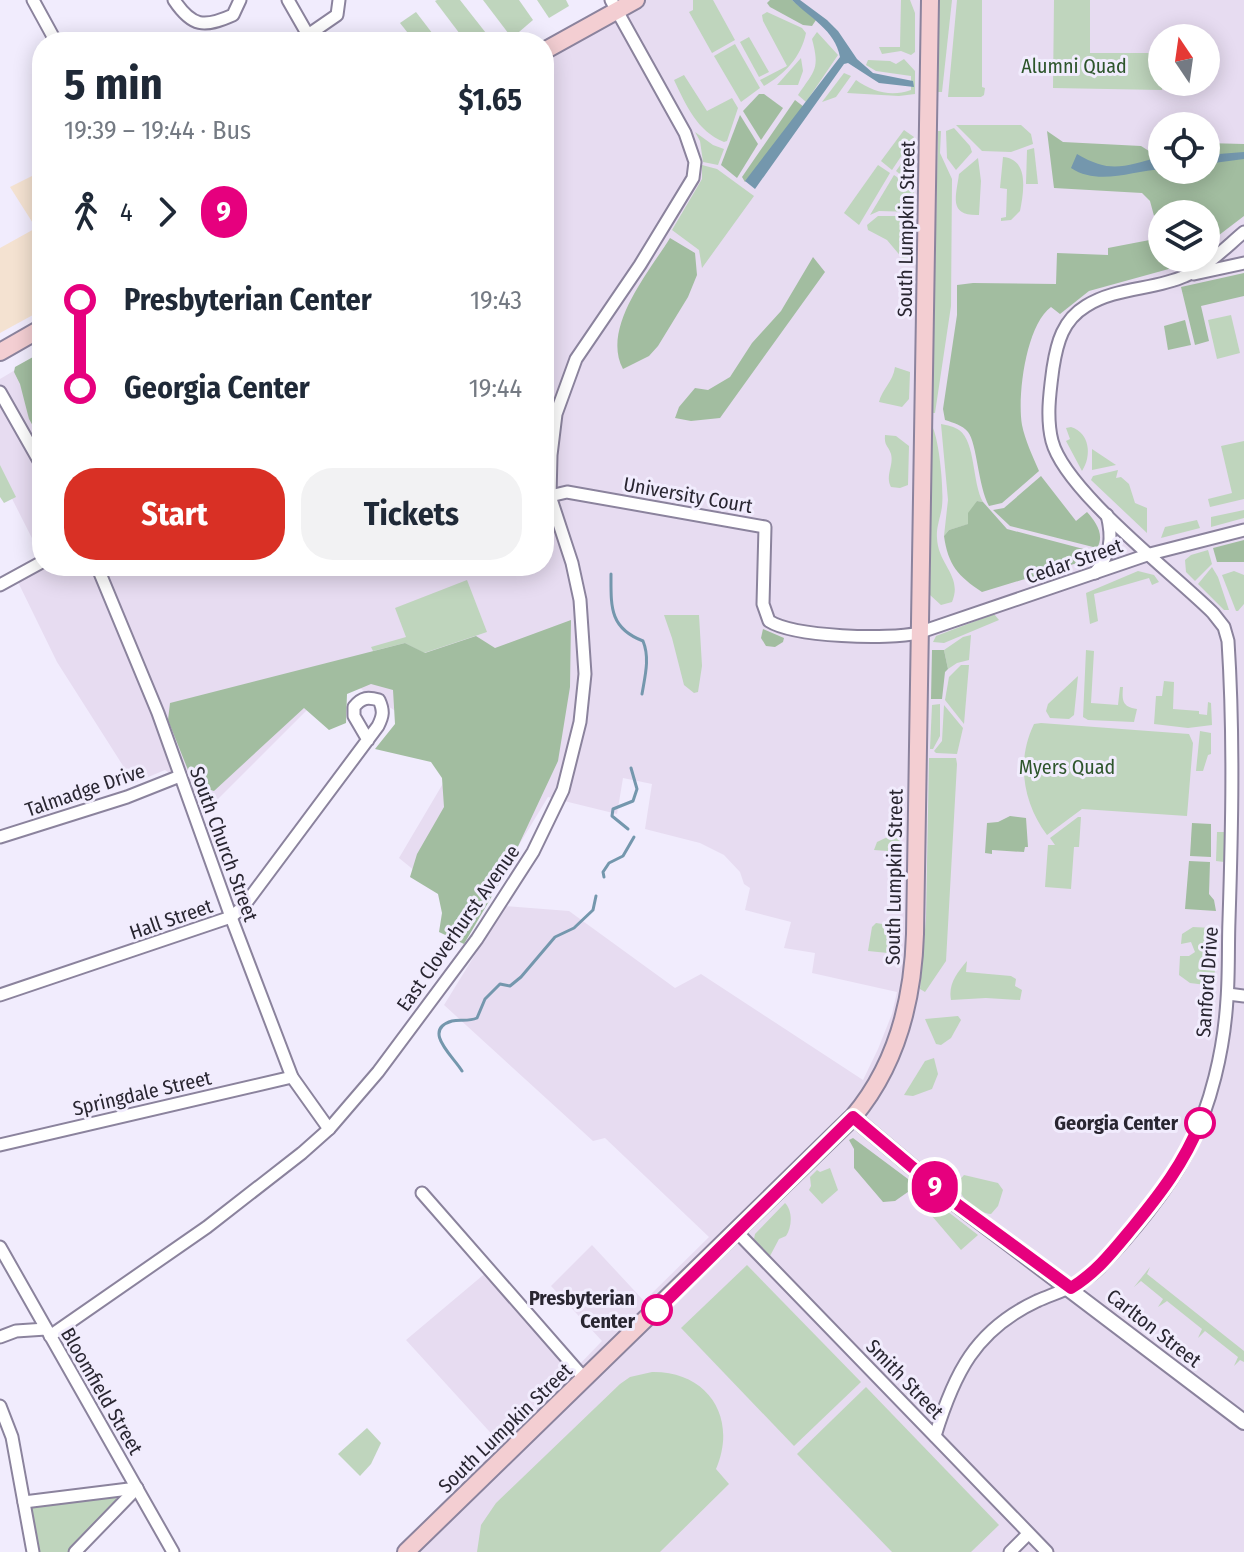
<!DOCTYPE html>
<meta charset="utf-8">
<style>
body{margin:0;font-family:"Fira Sans Condensed",sans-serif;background:#f2f2f3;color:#1f2937;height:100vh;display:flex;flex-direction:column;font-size:30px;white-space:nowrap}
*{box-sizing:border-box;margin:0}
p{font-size:26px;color:#747a83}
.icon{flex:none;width:44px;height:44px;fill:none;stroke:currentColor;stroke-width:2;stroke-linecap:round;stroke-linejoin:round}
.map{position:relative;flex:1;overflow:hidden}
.side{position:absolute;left:32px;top:32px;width:522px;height:544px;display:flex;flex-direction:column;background:#fff;border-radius:32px;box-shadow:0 4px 20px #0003}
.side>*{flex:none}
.badge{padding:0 16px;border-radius:26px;font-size:28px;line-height:52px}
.needle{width:52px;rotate:347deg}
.tools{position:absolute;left:1148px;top:24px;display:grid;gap:16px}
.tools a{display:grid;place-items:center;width:72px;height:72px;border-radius:50%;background:#fff;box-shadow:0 4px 20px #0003;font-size:40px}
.map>.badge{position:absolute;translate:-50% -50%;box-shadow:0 0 0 4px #fff}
.legs{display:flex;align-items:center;gap:12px;height:88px;padding:0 32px;font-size:26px}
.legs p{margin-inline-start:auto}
.summary{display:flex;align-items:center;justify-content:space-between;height:136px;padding:0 32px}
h1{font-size:44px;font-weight:700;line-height:60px}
.primary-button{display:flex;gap:16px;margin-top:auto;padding:16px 32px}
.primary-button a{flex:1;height:92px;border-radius:32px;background:#d93025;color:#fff;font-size:32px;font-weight:700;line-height:92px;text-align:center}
.primary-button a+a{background:#f2f2f3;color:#1f2937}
ul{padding:0 32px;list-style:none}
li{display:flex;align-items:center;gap:28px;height:88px;font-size:30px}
li i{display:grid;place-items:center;width:12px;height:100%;margin:0 10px;background:currentColor}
li i::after{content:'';width:20px;height:20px;margin:-10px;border:6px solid;border-radius:50%;background:#fff}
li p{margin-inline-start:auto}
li:first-child i{background:linear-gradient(#0000 50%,currentColor 0)}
li:last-child i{background:linear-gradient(currentColor 50%,#0000 0)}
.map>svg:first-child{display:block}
.commercial{fill:#f4e2d1}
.education{fill:#e7dcf1;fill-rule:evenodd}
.green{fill:#bfd5bd}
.forest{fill:#a2bda0}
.water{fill:#7497ad}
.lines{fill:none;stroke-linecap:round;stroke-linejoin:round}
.stream{stroke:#7497ad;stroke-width:3}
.minor-casing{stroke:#8b839d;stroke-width:15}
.tertiary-casing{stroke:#8b839d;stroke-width:18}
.secondary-casing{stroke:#8b839d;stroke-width:20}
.minor{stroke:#fff;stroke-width:11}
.tertiary{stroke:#fff;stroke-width:14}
.secondary{stroke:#f3ced2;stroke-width:16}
.line-1-casing{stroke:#fff;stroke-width:18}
.line-1{stroke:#e6007e;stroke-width:12}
.stop-1-dot{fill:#fff;stroke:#e6007e;stroke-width:4}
.labels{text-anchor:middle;stroke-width:6;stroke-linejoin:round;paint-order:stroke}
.park-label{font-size:20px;fill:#2e562c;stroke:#f1ecfd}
.street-label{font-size:20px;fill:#292631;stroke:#f1ecfd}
.stop-label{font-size:20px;font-weight:bold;fill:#292631;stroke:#f1ecfd;text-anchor:end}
</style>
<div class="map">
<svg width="1244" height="1552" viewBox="0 0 1244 1552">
<rect width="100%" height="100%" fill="#f1ecfd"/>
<polygon class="commercial" points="42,171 42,310 0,333 0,248 36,228 10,187"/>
<path class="education" d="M622,0H1244V1552H417L509,1453L406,1340L488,1271L575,1369L602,1341L551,1286L592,1245L644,1301L709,1237L605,1138L593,1141L444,1005L505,906L569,911L675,988L701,974L863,1080L878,1049L892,1014L897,992L812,973L815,953L784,948L791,922L745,910L750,888L744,884L740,872L724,855L700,843L645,829L652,784L623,778L617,814L548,797L474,919L399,858L461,753L341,676L213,804L165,770L134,783L57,662L17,580L39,552L0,475V379L42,354V566H544V59ZM1162,38H1206V82H1162ZM1162,126H1206V170H1162ZM1162,214H1206V258H1162Z"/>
<g class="green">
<polygon points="437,0 460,0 493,42 466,42 435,1"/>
<polygon points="483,0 519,0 533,20 512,38"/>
<polygon points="537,0 566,0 569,6 549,18"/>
<polygon points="693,0 713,0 735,40 712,53 689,12 693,10"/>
<polygon points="901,0 910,0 915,13 915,52 911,55 901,51 882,54 879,47 900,47"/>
<polygon points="939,0 952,0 942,92 938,92"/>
<polygon points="957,0 982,0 982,87 985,88 984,95 981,97 948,97"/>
<polygon points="1054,0 1090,0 1090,53 1162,53 1162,90 1053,88"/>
<polygon points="416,12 439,42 415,42 400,23"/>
<path d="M767,12L802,28L806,33C801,57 785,74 764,86L760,80L787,66L763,21L762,15Z"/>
<path d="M817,32L838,55L806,102L798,95C815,70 820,69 812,39Z"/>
<polygon points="749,37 769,72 759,77 740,42"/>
<polygon points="735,44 760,88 741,102 714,56"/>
<polygon points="801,58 803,71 798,85 777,85"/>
<path d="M904,59L915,71V94L899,96L847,93L856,80C873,92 891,97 911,90V76L876,71L866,65L868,60L890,61L896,64Z"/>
<polygon points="844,73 851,76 836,97 822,102"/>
<path d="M684,75L707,111L732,98L738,108L727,141L724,142C697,131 686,105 674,80Z"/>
<polygon points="956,125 1021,125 1031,134 1033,144 1011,152 982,151"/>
<polygon points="954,128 970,146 972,152 956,170 947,158 946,131"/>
<polygon points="904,130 914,137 892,170 881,161"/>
<polygon points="938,131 941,131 940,153 952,179 951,306 935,413 932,413"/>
<polygon points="695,132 713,145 724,149 718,165 703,162 700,141"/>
<polygon points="915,145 914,185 896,171"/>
<polygon points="1034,148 1038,184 1026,184 1027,150"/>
<path d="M1003,157C1029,159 1024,191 1020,211L1011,220L1001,221V218L1006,217L1007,189L1000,188Z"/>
<path d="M978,158L981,181L979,215C948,216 956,197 959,174Z"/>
<polygon points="702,165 717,169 754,196 702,268 699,250 672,230 702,179"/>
<polygon points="878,165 890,173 859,225 844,213"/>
<polygon points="894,175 914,189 913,212 879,211 870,215"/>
<polygon points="878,216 913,216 912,256 908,259 903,259 887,240 868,230 867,225"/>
<polygon points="1231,315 1240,353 1217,359 1208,320"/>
<path d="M895,367L910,372L909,399L902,407L879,402C882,389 893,382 895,367Z"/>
<path d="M941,424C947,425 955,427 959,430C976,442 972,483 983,502L977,501L969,524L949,530L944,536L948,500Z"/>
<path d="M932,426C939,438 944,489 942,506C941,516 936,527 937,538C938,565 963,576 952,602L941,605L930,595Z"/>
<path d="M1071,427C1090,433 1092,456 1082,471L1066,441L1070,439L1066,428Z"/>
<path d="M885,435L896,436L909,446L908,485L900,488L891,487C885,475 894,466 891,454C888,445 884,446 885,435Z"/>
<polygon points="1244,441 1244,499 1210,507 1208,499 1232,493 1221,446"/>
<polygon points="1092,449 1116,465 1092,470"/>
<polygon points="0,465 16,497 4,503 0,497"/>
<polygon points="1118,470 1116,478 1121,477 1129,484 1135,503 1147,508 1147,533 1091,480 1093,476"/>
<polygon points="1244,510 1244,518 1211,527 1211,517"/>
<polygon points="1197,520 1200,528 1161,538 1165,527"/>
<polygon points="1208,550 1212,564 1195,581 1186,572 1185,560 1191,555"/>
<polygon points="1212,567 1218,577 1229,610 1224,610 1198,584"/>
<polygon points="1138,571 1154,575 1159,582 1152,585 1149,578 1094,594 1098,621 1090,624 1086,593"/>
<polygon points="1234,571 1244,575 1244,604 1238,611 1236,611 1222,575"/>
<polygon points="467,580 487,632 424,653 405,643 373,651 371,647 406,637 395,608"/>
<polygon points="994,614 999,620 944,643 933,642 936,636"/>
<polygon points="664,615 699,615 702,666 698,692 694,693 684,685 672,638"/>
<polygon points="971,635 969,660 957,663 948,669 944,650 963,637"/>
<path d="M1086,650L1094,651L1091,703L1118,705L1120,687H1123C1122,700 1122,707 1137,709L1134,722L1088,720L1083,717Z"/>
<polygon points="961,665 969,665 964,724 945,700 949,677"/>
<polygon points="1078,676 1074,715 1069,719 1050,718 1046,711 1048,704"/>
<polygon points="1164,681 1174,682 1173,709 1199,711 1199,714 1207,715 1208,702 1211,703 1212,725 1188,728 1154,724 1156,696 1162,696"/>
<polygon points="940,704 940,736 933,749 930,749 932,705"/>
<polygon points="944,705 963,728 957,754 936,753 934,751 942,741"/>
<path d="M1041,723L1189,734L1193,743L1187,816L1082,809L1047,835C1023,803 1016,761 1034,724Z"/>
<polygon points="1200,731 1211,733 1211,754 1208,755 1203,771 1196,771"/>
<polygon points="929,758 956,758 957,764 946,961 925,992 920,989 926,918"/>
<polygon points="1078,817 1081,817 1079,847 1074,847 1071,889 1045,887 1048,845 1055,845 1050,838"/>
<polygon points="900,831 901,852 874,850 877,842"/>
<polygon points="1217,832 1226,832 1224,862 1216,861"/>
<polygon points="876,923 902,927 901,947 888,953 868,951 872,927"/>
<polygon points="1193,927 1212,928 1217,933 1214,986 1190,983 1179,975 1180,956 1189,956 1195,952 1191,942 1181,944 1182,934"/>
<path d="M967,961L966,972L1011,976L1016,979L1015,986L1022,990L1020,1000L986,998L951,1000C948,984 957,973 967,961Z"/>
<polygon points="958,1016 961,1020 951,1038 941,1045 936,1044 925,1019"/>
<polygon points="934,1058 938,1074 932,1089 913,1096 904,1095 925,1061"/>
<polygon points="830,1168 838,1190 822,1204 809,1190 811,1186 810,1177 817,1170 820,1172"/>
<path d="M964,1175L998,1183L1003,1190L998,1206L991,1214C977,1213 960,1197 956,1184Z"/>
<polygon points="934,1201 978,1235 961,1250 926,1209"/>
<path d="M785,1203C793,1211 792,1227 786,1236L779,1239L770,1256L754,1239L755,1234Z"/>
<polygon points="747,1265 861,1382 794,1446 681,1328"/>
<polygon points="1150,1267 1147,1274 1244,1351 1244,1362 1240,1360 1234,1366 1238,1357 1205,1331 1198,1338 1202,1329 1167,1301 1158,1307 1163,1299 1141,1281 1134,1287"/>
<path d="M652,1372C708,1371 738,1418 716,1469L729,1484L660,1552H477L481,1525L496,1503L620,1384L630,1377Z"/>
<polygon points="866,1387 999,1525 971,1552 892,1552 797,1454"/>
<polygon points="367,1428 381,1443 371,1464 360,1476 338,1454"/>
<polygon points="115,1497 117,1500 68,1552 38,1552 31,1511 33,1506"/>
</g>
<g class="forest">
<polygon points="770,0 792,0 816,20 812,26 803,25 770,7 767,3"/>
<polygon points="759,94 764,94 783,108 761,140 743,111"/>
<polygon points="795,100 804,107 745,182 742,177"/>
<polygon points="740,115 758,144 737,178 721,165"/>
<path d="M1047,131L1063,142L1141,146L1149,151H1162V170H1206V143L1244,144V216L1206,245V214H1162V258H1189L1176,267L1089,291L1060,314L1051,307C1026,325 1017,396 1022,425C1025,440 1033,457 1039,471L1002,503L989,506C978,486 977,443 968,432C962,425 954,423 945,420L943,409L957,315V285L973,283L1056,284L1057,253L1108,255V248L1160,238L1150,201L1142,193L1054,188Z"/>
<path d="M670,238L695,253L697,275L688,297L658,346L649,356L623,369C601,328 649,272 670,238Z"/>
<polygon points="813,257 825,272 720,418 691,421 675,418 679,407 695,388 708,390 730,377 752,343 781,311"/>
<polygon points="1244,273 1244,296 1201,306 1209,341 1195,345 1181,287"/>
<polygon points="1185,320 1191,345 1168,350 1164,326"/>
<polygon points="42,352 42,419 39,423 42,429 41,440 29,419 20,384 14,372 15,367"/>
<path d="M1041,476L1076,521L1087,512C1096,522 1105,535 1097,548L1010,526L993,510L1004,508Z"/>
<path d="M977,501L983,502L1007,529L1095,552L1087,560L982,592C958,576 948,565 944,536L949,530L968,524V513Z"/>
<polygon points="1244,540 1244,562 1217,562 1213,548"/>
<polygon points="571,620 570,687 558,761 506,872 464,944 439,932 442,913 438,894 410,877 417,854 444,807 442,778 431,762 375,749 395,724 393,690 371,684 347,694 346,723 329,730 304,708 214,791 194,785 168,720 170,703 405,643 425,653 476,636 495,648"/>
<polygon points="763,629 784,638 783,642 775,647 766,646 761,638"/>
<polygon points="932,650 944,650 948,669 945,672 942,699 931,699"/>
<polygon points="1010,816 1026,818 1028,847 1025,847 1024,852 992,850 992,854 985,853 987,823 998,822"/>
<polygon points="1192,823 1211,824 1211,857 1190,856"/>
<polygon points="1189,861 1210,862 1209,894 1214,900 1216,911 1185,909"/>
<polygon points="853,1138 916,1185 915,1187 895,1201 883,1202 854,1168 854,1149 849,1140"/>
</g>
<g class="water">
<path d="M792,0H800L827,20L838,31L857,59L873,73L913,81L914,87L879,83L848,63L844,64L755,189L745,181L840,57C835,30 810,18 792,0Z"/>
<polygon points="1244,152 1244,159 1206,164 1206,155"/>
<path d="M1077,154C1113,175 1124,165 1162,157V169C1132,171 1098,186 1071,168Z"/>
</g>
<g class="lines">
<g class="stream">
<path d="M611,574C611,606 609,628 643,641C650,658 645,676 642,694"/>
<polyline points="628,829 612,816 613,809 633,801 637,789 631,768"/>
<polyline points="604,877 603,872 609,863 623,856 634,837"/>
<path d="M462,1071C454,1057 421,1030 452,1021C460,1019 468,1022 477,1018L485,999L500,984L510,986L521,977L555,937L574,928L593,910L596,896"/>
</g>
<g class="minor-casing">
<g id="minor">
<polyline points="33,0 56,42"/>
<path d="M174,0C192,27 204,28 233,15L240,0"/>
<polyline points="288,0 312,42"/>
<polyline points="308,35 337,15 339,0"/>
<polyline points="1194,274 1244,263"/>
<polyline points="0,392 42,466"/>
<path d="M550,496L567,492L765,527L763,604L769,621C794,637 889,640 918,633L1150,554L1244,530"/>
<polyline points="97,566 158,713 231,917 292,1077 329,1129"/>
<path d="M1095,573C1111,553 1113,539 1107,515"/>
<polyline points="0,585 42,562"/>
<polyline points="0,837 127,797 180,776"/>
<polyline points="1228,994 1244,996"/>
<path d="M0,995L231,917L243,907L378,726C383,716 384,711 379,700C368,697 362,697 354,707V716L368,740"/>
<polyline points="0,1145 292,1077"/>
<polyline points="422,1193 584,1378"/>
<polyline points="737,1232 1047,1552"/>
<polyline points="0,1247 173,1552"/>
<polyline points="50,1336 207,1227 302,1153 329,1129 378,1072 477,939 533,852 563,790 580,722 585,674 580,600 572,563 550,496 551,455 556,414 576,359 640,265 693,178 695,162 685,133 611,0"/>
<polyline points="0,1337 16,1331 46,1329"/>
<polyline points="0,1406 12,1437 33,1552"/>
<path d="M935,1436C954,1374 975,1330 1037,1301C1060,1291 1083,1285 1100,1267C1131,1235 1168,1190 1188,1151C1211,1105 1224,1050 1227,999C1229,973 1228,946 1229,920C1232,827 1234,734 1228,641L1224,627L1213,613C1174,574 1065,491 1052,441C1046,417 1050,391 1053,368C1057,342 1063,320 1086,306C1116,287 1154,290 1185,276C1207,267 1226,247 1244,232"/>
<polyline points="24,1502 137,1488"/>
<polyline points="75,1552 137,1488"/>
<polyline points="1010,1552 1028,1534"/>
</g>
</g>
<g class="tertiary-casing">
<polyline id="tertiary" points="853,1117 950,1199 1244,1422"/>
</g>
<g class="secondary-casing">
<g id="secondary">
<polyline points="544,51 636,0"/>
<polyline points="0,352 42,328"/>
<path d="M406,1552L853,1117C896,1066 913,1000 915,934L930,0"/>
</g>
</g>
<use href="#minor" class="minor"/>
<use href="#tertiary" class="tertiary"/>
<use href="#secondary" class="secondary"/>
</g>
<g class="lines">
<g class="line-1-casing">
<path id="line-1" d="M657,1310L853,1117L950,1199L1071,1288C1097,1272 1113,1251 1133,1227C1160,1194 1184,1163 1200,1123"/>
</g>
<use href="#line-1" class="line-1"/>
</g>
<g class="stop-1-dot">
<circle cx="1200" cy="1123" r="14"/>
<circle cx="657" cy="1310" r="14"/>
</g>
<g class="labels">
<g class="park-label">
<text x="1074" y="73">Alumni Quad</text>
<text x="1067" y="774">Myers Quad</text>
</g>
<g class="street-label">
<text transform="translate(906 229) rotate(-89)" y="7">South Lumpkin Street</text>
<text transform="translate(688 495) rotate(10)" y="7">University Court</text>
<text transform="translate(1074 561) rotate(-19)" y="7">Cedar Street</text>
<text transform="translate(85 790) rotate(-19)" y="7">Talmadge Drive</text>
<text transform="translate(224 844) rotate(70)" y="7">South Church Street</text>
<text transform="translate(894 877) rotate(-89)" y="7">South Lumpkin Street</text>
<text transform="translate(171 919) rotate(-19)" y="7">Hall Street</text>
<text transform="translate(458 928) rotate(-55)" y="7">East Cloverhurst Avenue</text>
<text transform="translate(1207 982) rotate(-86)" y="7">Sanford Drive</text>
<text transform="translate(142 1093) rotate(-13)" y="7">Springdale Street</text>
<text transform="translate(1154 1328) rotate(38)" y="7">Carlton Street</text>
<text transform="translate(905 1379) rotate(46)" y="7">Smith Street</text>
<text transform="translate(102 1391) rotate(60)" y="7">Bloomfield Street</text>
<text transform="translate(505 1428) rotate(-44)" y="7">South Lumpkin Street</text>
</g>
<g class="stop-label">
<text x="1178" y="1130">Georgia Center</text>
<text x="635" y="1305">Presbyterian<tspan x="635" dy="23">Center</tspan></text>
</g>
</g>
</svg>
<div class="tools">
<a><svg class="needle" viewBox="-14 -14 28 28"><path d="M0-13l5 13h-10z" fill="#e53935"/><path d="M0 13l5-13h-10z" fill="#747a83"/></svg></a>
<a><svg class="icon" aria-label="locate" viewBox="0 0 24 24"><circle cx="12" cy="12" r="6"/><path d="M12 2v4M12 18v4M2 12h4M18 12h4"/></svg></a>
<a><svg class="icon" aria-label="layers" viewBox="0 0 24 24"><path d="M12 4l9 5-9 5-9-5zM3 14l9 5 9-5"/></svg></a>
</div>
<b class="badge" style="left:935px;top:1187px;background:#e6007e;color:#fff">9</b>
<section class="side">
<div class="summary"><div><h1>5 min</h1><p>19:39 – 19:44 · Bus</p></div><b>$1.65</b></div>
<div class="legs"><svg class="icon" aria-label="walk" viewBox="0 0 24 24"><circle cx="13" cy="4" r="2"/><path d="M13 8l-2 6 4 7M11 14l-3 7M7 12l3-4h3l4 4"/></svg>4<svg class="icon" aria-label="forward" viewBox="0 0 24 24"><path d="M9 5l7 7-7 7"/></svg><b class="badge" style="background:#e6007e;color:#fff">9</b></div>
<ul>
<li><i style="color:#e6007e"></i><b>Presbyterian Center</b><p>19:43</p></li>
<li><i style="color:#e6007e"></i><b>Georgia Center</b><p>19:44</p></li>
</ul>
<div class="primary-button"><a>Start</a><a>Tickets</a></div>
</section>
</div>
